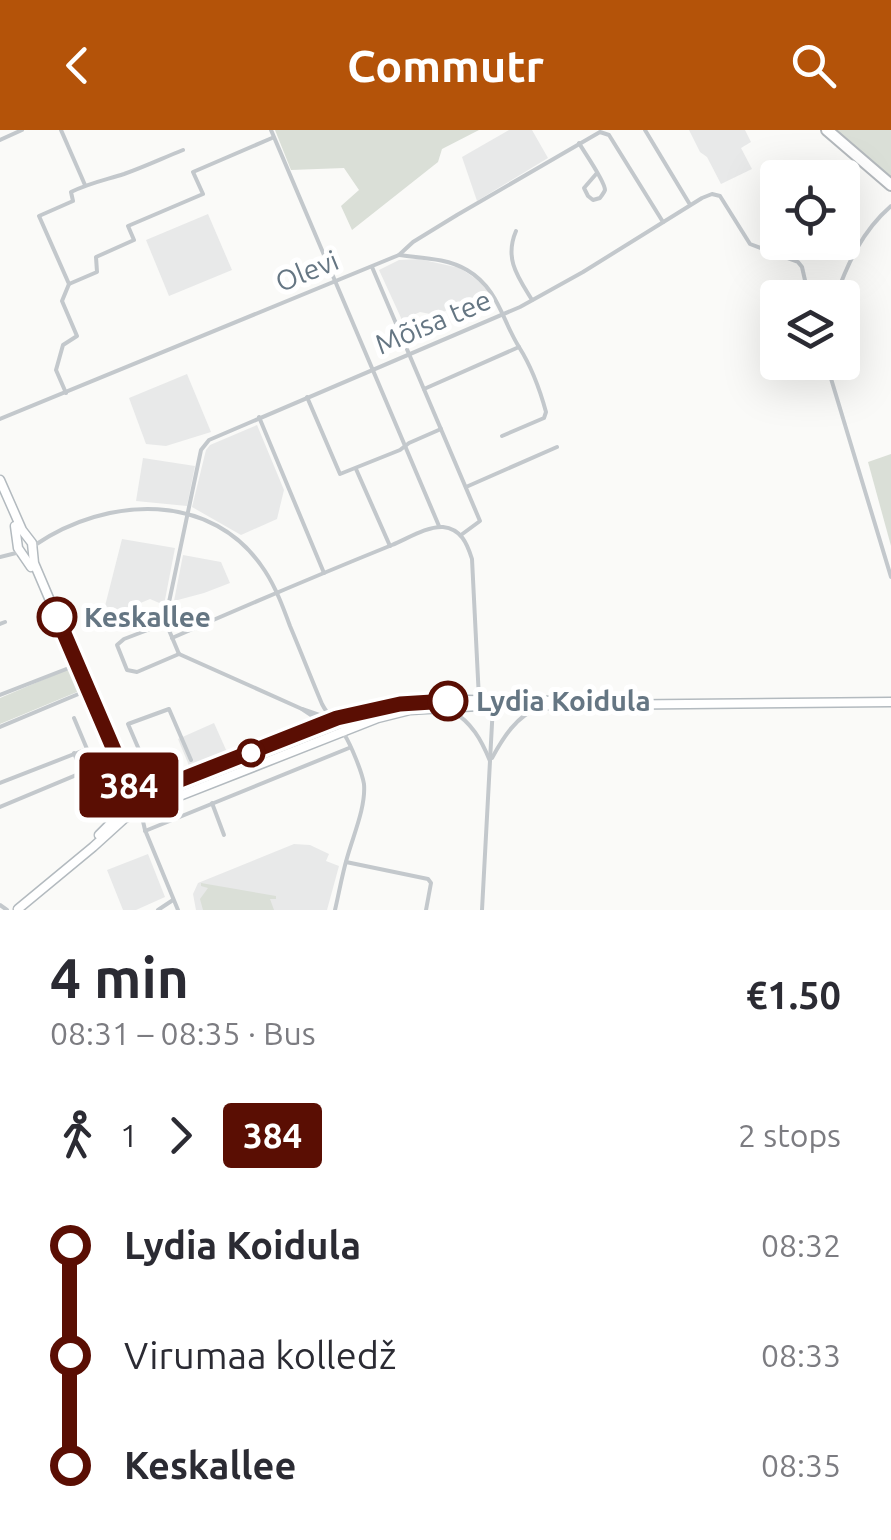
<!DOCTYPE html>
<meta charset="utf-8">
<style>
body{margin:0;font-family:Ubuntu,sans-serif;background:#f7f7f7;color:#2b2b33;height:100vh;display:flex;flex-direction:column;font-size:38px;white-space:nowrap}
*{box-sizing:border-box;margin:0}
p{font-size:32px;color:#7c7c81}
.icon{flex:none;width:55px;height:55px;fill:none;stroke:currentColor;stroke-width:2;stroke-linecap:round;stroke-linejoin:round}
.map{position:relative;height:780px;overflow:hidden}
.details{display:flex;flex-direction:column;background:#fff;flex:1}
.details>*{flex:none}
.badge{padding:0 20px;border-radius:8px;font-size:35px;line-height:65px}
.controls{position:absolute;left:760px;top:30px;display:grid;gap:20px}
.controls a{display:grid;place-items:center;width:100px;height:100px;border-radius:10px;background:#fff;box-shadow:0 10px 40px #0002;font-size:50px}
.map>.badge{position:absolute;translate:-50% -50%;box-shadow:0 0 0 5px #fff}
.legs{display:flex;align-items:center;gap:15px;height:110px;padding:0 50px;font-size:32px}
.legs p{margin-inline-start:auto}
.summary{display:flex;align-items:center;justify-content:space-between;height:170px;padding:0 50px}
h1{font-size:55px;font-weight:600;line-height:75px}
ul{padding:0 50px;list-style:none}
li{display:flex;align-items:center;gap:35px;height:110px;font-size:38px}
li i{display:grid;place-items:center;width:15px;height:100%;margin:0 12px;background:currentColor}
li i::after{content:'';width:25px;height:25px;margin:-12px;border:8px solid;border-radius:50%;background:#fff}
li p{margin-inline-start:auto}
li:first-child i{background:linear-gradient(#0000 50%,currentColor 0)}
li:last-child i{background:linear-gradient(currentColor 50%,#0000 0)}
header{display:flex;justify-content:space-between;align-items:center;height:130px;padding:0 50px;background:#b45309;color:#fff;font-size:45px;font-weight:600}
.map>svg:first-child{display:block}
.built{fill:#e8e9e9}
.green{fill:#dadfd7}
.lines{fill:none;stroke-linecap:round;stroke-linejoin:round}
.secondary-casing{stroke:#b3babf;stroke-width:11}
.trunk-casing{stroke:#b4b9bd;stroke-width:14}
.minor{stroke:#c3c8cc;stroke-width:4}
.secondary{stroke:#fff;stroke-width:8}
.trunk{stroke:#fff;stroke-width:10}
.line-1-casing{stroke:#fff;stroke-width:22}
.line-1{stroke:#5a0e03;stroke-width:15}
.stop-1-dot{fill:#fff;stroke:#5a0e03;stroke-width:5}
.labels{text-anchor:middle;stroke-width:10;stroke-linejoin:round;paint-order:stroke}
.street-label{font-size:28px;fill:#657683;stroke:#fff}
.stop-label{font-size:28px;font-weight:bold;fill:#657683;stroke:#fff;text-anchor:start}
</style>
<header><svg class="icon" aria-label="back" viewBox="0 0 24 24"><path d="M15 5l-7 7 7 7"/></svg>Commutr<svg class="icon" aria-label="search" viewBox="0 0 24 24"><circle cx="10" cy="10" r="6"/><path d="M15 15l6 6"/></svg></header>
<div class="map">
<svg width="891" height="780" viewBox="0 0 891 780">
<rect width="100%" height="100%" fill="#fafaf8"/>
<g class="built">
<polygon points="509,0 532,0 548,28 477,71 462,27"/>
<polygon points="689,0 745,0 751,12 741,18 752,39 721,54 707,27 700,22"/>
<polygon points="208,84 232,140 169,166 146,110"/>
<polygon points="419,129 460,138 479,151 490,164 435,185 420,182 402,190 379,140 399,130"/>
<polygon points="187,244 211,302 166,316 146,314 129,268"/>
<polygon points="257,295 284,360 277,389 241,405 192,377 206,320 210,315"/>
<polygon points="143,328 195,336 187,376 136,371"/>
<polygon points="122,409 175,418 164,475 150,469 107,487 104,480"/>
<polygon points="183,425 221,432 230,453 204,463 174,471"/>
<polygon points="214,593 227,622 190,638 178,609"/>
<polygon points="294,714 310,715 329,724 326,731 339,736 327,780 196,780 193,764 198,753"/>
<polygon points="148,724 165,767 136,780 123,780 107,740"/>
</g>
<g class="green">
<polygon points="275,0 479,0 442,19 438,32 352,100 341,76 359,60 344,38 291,40"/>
<polygon points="836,0 891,0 891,47"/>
<polygon points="891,324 891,416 868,332"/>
<polygon points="66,540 71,541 78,557 77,562 0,594 0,568"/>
<polygon points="201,753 276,766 276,769 270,769 274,780 203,780 200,769 208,758 201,756"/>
</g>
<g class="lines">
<g class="secondary-casing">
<g id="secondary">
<polyline points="0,350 22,400 32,413 34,433 115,623 131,660 143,672 144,680 142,685 134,686 129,683 127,677"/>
<polyline points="15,396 18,418 31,437"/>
<polyline points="143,672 167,655 326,592 371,580 399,574 460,570 575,571"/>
<polyline points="144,680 378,588 410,580 479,576 891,572"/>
<polyline points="99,705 128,676"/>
<polyline points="18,779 93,717 125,688 131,685"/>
</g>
</g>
<g class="trunk-casing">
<polyline id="trunk" points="827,0 891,55"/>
</g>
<g class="minor">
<polyline points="61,0 85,55"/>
<polyline points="271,0 439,396"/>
<polyline points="645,0 689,73"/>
<polyline points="0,10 22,0"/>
<path d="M579,13C584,22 605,51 605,60C604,63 602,65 600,68L593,70L588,66L584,58L597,43"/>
<path d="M516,101C504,129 518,147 532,170"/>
<path d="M399,125C421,128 447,128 467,140C498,158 502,190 519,217C531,236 540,260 546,282L544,288L502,306"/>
<polyline points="372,137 480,391 461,405"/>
<path d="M69,154L39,86L73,71L71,62C89,53 105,50 124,44C144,37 163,28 183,20"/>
<path d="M835,168C848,133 862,101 891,76"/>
<polyline points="826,232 891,447"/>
<polyline points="424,259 519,217"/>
<polyline points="66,263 56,240 63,215 77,206 62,171 69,154 97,142 96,127 134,110 128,96 203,64 193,42 272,8"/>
<polyline points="307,267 340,344 400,320 409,313 441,299"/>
<polyline points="259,287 324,443"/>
<polyline points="0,289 399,125 413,112 457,85 600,2 609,5 663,92"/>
<polyline points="356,339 390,416"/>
<polyline points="466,357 557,317"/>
<path d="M35,415C107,366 213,360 265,441C276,458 283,477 290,496C301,522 311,548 322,574C328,586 337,593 344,604C351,615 362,642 364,654C366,677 353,706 347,728C342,745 339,763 335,780"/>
<polyline points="0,427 20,422"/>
<polyline points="166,493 124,509 117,515 127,540 137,542 179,524"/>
<polyline points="0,494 5,492"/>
<path d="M172,508C245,476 318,445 392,415C407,409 427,396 443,397C461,399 467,413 472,429L479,569"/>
<polyline points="179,524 166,493 168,477 201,320 209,310 520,177 583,142 702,68 712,64 720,66 750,114 798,132 802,137 809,168"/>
<polyline points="179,524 302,579"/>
<polyline points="0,565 74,536"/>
<path d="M451,580C472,593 481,609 490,631"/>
<polyline points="313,595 314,587 302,579 328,588"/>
<polyline points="0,597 88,560"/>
<polyline points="74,623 82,642"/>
<path d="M492,628C503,608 517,585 539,578"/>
<polyline points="115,632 140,622 128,594 169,579 191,630"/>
<polyline points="157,637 174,631"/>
<polyline points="92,639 107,668"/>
<polyline points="142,642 157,637 167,655"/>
<polyline points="0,653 87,619 74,588"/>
<polyline points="212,673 224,705"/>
<polyline points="0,677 117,628"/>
<polyline points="142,687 145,700 178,780"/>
<polyline points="145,701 349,618"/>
<polyline points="346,732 428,749 431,753 426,780"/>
<polyline points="0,775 7,780"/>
<polyline points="158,780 173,770"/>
<polyline points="482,780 493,575"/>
</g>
<use href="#secondary" class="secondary"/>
<use href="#trunk" class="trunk"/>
</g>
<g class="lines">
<g class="line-1-casing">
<polyline id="line-1" points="57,487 129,655 133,663 142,665 337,588 400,574 448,571"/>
</g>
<use href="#line-1" class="line-1"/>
</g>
<g class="stop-1-dot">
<circle cx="57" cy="487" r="18"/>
<circle cx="448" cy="571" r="18"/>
<circle cx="251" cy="623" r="12"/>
</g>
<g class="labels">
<g class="street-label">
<text transform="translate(307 141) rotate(-22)" y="10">Olevi</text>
<text transform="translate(433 192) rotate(-23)" y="10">Mõisa tee</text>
</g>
<g class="stop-label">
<text x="84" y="497">Keskallee</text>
<text x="476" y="581">Lydia Koidula</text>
</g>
</g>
</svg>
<div class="controls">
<a><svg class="icon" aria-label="locate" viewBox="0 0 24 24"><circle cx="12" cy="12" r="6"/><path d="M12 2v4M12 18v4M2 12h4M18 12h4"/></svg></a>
<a><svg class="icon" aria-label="layers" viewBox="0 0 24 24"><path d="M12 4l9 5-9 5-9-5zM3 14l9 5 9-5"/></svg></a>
</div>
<b class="badge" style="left:129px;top:655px;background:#5a0e03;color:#fff">384</b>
</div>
<section class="details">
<div class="summary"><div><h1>4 min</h1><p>08:31 – 08:35 · Bus</p></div><b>€1.50</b></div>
<div class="legs"><svg class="icon" aria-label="walk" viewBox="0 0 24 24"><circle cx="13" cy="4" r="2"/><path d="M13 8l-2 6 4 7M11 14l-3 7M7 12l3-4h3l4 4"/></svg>1<svg class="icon" aria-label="forward" viewBox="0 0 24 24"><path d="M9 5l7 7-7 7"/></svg><b class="badge" style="background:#5a0e03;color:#fff">384</b><p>2 stops</p></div>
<ul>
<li><i style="color:#5a0e03"></i><b>Lydia Koidula</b><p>08:32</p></li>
<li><i style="color:#5a0e03"></i><span>Virumaa kolledž</span><p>08:33</p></li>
<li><i style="color:#5a0e03"></i><b>Keskallee</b><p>08:35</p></li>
</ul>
</section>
